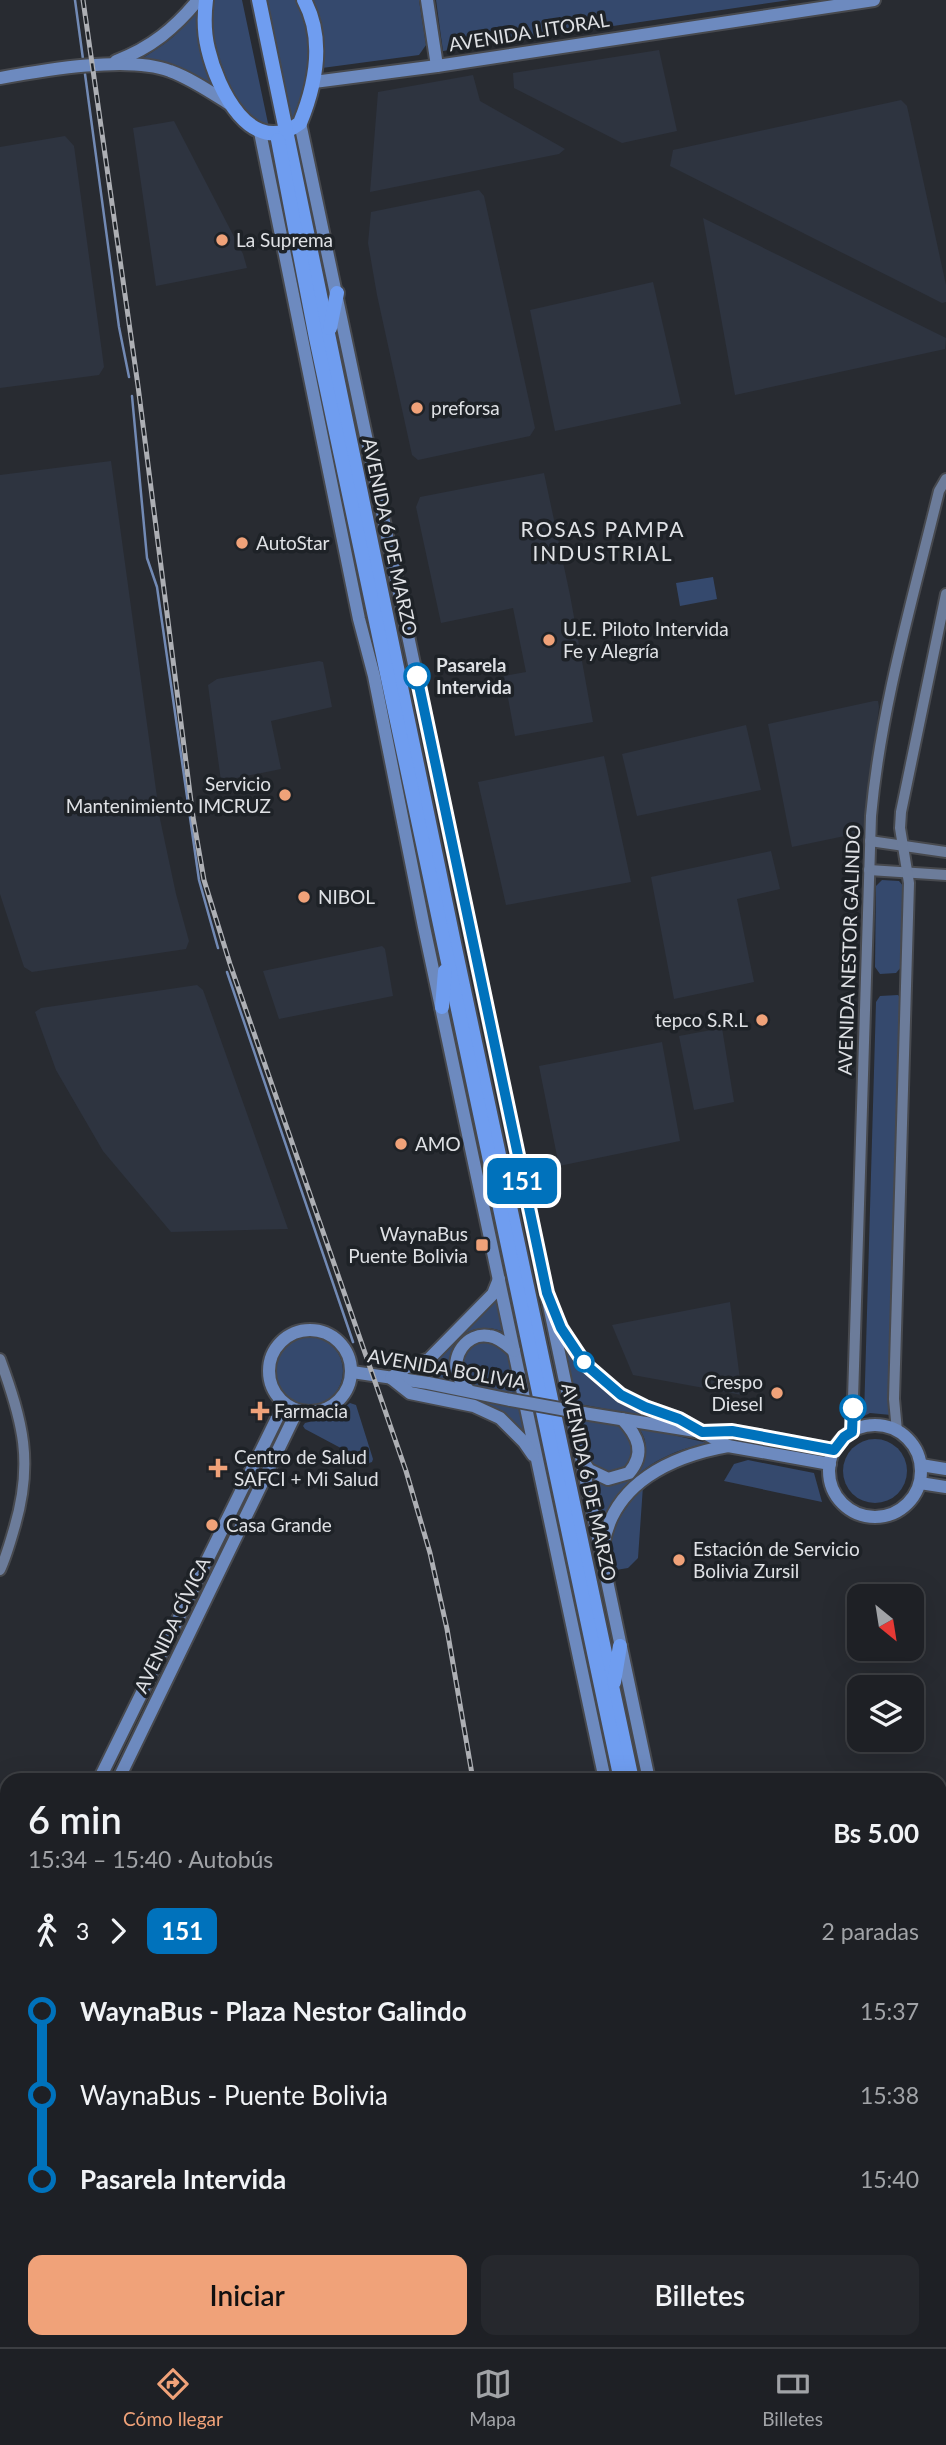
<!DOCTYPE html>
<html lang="es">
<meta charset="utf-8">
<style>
body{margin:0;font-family:Lato,sans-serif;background:#26282d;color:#f1f3f6;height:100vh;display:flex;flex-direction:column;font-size:26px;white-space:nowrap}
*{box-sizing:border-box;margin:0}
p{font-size:23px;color:#a1a3a7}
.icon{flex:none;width:38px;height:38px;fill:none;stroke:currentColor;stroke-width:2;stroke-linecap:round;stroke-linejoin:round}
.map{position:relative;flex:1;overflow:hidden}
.details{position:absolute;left:0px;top:1773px;width:947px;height:576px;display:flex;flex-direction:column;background:#1e2025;border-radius:21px 21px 0 0;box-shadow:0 7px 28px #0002,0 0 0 2px #3c3e42}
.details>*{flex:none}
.badge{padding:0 14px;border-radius:10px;font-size:24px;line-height:46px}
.needle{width:46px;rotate:150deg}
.controls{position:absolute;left:847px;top:1584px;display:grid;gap:14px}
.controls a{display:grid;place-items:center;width:77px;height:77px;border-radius:14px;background:#1e2025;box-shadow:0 7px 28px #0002,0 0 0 2px #3c3e42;font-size:35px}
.map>.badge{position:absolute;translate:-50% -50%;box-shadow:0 0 0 4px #fff}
.legs{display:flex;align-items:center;gap:10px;height:77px;padding:0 28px;font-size:23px}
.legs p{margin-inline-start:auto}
.head{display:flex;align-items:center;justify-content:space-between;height:119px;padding:0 28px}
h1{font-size:38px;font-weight:600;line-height:52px}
.button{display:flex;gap:14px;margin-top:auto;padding:14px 28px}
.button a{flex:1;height:80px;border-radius:14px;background:#f0a279;color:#111;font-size:28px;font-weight:600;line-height:80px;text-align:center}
.button a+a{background:#26282d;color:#f1f3f6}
ul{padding:0 28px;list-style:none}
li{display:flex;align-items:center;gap:24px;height:84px;font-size:26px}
li i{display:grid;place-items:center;width:10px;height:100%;margin:0 9px;background:currentColor}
li i::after{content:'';width:18px;height:18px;margin:-9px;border:5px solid;border-radius:50%;background:#1e2025}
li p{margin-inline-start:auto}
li:first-child i{background:linear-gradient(#0000 50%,currentColor 0)}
li:last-child i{background:linear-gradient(currentColor 50%,#0000 0)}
.menu{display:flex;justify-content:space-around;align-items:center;height:98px;border-top:2px solid #3c3e42;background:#1e2025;font-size:19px;color:#a1a3a7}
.menu a{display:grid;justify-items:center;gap:4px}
.menu .on{color:#f0a279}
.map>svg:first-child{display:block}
.built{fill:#2e3440}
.green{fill:#35496d}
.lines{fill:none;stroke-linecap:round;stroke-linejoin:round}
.stream{stroke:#728ab5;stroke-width:2.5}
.secondary-casing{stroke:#47494e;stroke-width:14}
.primary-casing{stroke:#47494e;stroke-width:16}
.highway-casing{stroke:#47494e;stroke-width:18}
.secondary{stroke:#6c7c9a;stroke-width:10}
.primary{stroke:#6d8abf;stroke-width:12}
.highway{stroke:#6f9df0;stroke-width:14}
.rail-casing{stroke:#adafb4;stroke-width:5}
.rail{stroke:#1e2227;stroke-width:2.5;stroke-dasharray:8;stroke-linecap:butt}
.primary-bridge-casing{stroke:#47494e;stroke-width:16;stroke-linecap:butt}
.primary-bridge{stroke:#6d8abf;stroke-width:12}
.line-1-casing{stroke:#fff;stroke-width:16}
.line-1{stroke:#0072bc;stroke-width:10}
.poi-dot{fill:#f0a279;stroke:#1e2227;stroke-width:2.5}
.stop-1-dot{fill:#fff;stroke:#0072bc;stroke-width:3.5}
.labels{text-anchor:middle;stroke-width:7;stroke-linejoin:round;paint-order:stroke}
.street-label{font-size:19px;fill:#dfe1e5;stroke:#1e2227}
.poi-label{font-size:19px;fill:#dfe1e5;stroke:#1e2227;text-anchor:start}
.stop-label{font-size:19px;font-weight:bold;fill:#dfe1e5;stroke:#1e2227;text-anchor:start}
.neighbourhood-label{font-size:21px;letter-spacing:2px;fill:#dfe1e5;stroke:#1e2227}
</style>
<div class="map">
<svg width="946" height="2347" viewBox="0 0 946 2347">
<rect width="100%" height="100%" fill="#282b31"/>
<g class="built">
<polygon points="659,50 677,131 622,143 514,88 513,73"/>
<polygon points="473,75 480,101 565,149 559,154 370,192 378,92"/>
<polygon points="901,100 907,106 946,285 946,302 942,303 670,166 673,150"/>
<polygon points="174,121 243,254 247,268 156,286 133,128"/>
<polygon points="65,136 74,146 104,367 99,375 0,388 0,147"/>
<polygon points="479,190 484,196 535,428 530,436 418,460 412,455 377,295 368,243 371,212"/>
<polygon points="703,218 946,338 945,349 735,395"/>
<polygon points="653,282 681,404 555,431 530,310"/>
<polygon points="111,461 160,819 176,894 189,941 186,949 32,972 24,967 0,894 0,475"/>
<polygon points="544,473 570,595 593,722 515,736 504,676 526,672 513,608 441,623 416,507 420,497"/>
<polygon points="319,661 323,662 332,707 271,721 281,769 221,781 208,685 217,679"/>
<polygon points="874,701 878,701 879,707 864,832 792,847 768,724"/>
<polygon points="746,725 761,790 637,816 622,754"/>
<polygon points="604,756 631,882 506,905 478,782"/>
<polygon points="771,851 780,889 737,899 754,982 674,999 651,877"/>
<polygon points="382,946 385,949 393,996 279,1019 263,971"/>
<polygon points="197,985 203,990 288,1229 171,1232 103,1151 56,1070 35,1012 41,1008"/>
<polygon points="722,1028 734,1102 694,1110 679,1036"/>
<polygon points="662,1042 680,1141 559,1166 539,1066"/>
<polygon points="730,1302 742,1395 633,1375 612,1325"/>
</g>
<g class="green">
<path d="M213,0H242L269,128C255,124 248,115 240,104C216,73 206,38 213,0Z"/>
<path d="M265,0H298C319,51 311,70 294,120L290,124Z"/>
<polygon points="311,0 419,0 426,45 419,55 322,68"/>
<polygon points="436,0 790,0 443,51"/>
<path d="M200,7C197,37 201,63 215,90C186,71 175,65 141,59C169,42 180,33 200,7Z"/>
<polygon points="713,577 717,599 680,606 676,583"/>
<polygon points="882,880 899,881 904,887 902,966 896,973 880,974 875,967 876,886"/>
<polygon points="898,995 903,1001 891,1415 870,1413 864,1416 876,1002 880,996"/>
<path d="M497,1297L505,1333C486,1322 457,1329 451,1353C449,1363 453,1372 455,1381L408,1374C447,1363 470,1324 497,1297Z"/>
<circle cx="308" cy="1371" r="35"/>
<polygon points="560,1336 611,1394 633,1409 660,1419 574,1403"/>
<path d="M488,1339L508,1351L518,1393C504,1391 488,1390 475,1385C458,1379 458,1353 472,1345C477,1342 483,1341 488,1339Z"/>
<polygon points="427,1392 521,1408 527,1438 516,1427"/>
<polygon points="350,1403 356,1405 373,1459 372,1462 369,1463 305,1429 303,1426 305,1423 333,1416"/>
<path d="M576,1418L616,1424L629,1433L635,1454L626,1469L611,1475C580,1460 584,1449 576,1418Z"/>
<path d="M638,1427L708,1443C681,1448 648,1461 630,1483C618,1497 610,1516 601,1532L592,1476L613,1484C638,1477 657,1451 638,1427Z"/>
<circle cx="875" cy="1471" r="32"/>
<polygon points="748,1460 814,1473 822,1502 724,1481 734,1464"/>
<path d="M643,1486L638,1558L628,1568L616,1570C594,1545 627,1506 643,1486Z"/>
</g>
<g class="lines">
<g class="stream">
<polyline points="75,0 83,59"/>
<polyline points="85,74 119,327 129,377"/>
<polyline points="132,396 147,558 157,587 199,880 218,948"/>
<polyline points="227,972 353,1342"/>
</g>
<g class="secondary-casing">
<g id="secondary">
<polyline points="870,841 946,852"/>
<polyline points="869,870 946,875"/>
<path d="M0,1359C23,1422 34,1463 14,1529C10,1543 6,1557 0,1570"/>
<path d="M852,1431L871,816C881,706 913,598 939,491L946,479"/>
<polyline points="897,1431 894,1399 909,883 900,828 901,812 946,594"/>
<polyline points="681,2347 683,2342"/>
</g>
</g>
<g class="primary-casing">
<g id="primary">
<polyline points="427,0 437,66"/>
<path d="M116,61C151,48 175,28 198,0"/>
<path d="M0,78C44,70 129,55 170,71C192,79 212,93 231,105"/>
<polyline points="314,82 437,66 874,0"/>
<polyline points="300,123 649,1780"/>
<polyline points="260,132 359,619 374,676 424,927 605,1780"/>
<polyline points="557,1319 569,1342 585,1364 621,1395 645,1407 679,1419 728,1446 830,1464"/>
<circle cx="310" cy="1371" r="41"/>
<polyline points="352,1372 428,1383 511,1400"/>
<polyline points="391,1378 410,1393 474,1406 500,1418 524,1442 533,1455"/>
<polyline points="391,1378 405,1368 429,1359 493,1294 499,1279"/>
<path d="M469,1391C466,1387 461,1382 459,1377C449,1357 467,1332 489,1336C499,1337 507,1345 514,1351"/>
<polyline points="583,1413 702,1432 732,1431 834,1450"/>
<circle cx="875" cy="1471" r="46"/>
<path d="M582,1460L589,1470L608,1479L629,1473C646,1453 638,1436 622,1419"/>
<polyline points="921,1465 946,1469"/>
<polyline points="920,1483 946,1487"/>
<path d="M603,1547C612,1483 672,1456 728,1446"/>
<polyline points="99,1780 284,1404"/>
<polyline points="118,1780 297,1411"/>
<polyline points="0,1979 7,1965"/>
<polyline points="0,2024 7,2010"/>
<polyline points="723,2342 725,2347"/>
<polyline points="765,2342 767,2347"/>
</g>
</g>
<g class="highway-casing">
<g id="highway">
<path d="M206,0C204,16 204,33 208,49C217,88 251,160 300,123C316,84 325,39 304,0"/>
<polyline points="259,0 455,948 632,1780"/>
<polyline points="278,140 316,338 621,1780"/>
<polyline points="330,328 337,293"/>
<polyline points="442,1007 445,971"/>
<polyline points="614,1682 620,1646"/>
<polyline points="738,2342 739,2347"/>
<polyline points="750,2342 751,2347"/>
</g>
</g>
<use href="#secondary" class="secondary"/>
<use href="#primary" class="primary"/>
<use href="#highway" class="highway"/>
<g class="rail-casing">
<g id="rail">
<polyline points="83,0 138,386 193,817 204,880 230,964 406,1471 430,1553 447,1629 473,1780"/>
<polyline points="536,2347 536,2342"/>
</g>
</g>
<use href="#rail" class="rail"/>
<g class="primary-bridge-casing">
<polyline id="primary-bridge" points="511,1400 583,1413"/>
</g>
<use href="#primary-bridge" class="primary-bridge"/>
</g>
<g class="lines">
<g class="line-1-casing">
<polyline id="line-1" points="417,676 547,1293 561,1328 585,1364 621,1395 645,1407 679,1419 702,1432 732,1431 834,1450 844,1437 852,1432 853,1408"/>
</g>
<use href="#line-1" class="line-1"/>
</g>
<g class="poi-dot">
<circle cx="222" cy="240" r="7"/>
<circle cx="417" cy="408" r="7"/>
<circle cx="242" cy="543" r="7"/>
<circle cx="549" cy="640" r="7"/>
<circle cx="285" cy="795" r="7"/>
<circle cx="304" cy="897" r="7"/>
<circle cx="762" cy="1020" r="7"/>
<circle cx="401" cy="1144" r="7"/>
<rect x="475" y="1238" width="14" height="14" rx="3.5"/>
<circle cx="777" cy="1393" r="7"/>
<path d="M256.5 1400.5h7v7h7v7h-7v7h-7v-7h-7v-7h7z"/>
<path d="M214.5 1457.5h7v7h7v7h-7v7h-7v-7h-7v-7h7z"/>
<circle cx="212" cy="1525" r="7"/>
<circle cx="679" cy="1560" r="7"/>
</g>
<g class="stop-1-dot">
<circle cx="417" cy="676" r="12"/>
<circle cx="584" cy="1362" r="9"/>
<circle cx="853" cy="1408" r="12"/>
</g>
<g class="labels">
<g class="street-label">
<text transform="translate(529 32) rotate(-9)" y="7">AVENIDA LITORAL</text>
<text transform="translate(390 537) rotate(78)" y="7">AVENIDA 6 DE MARZO</text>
<text transform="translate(849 950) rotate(-88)" y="7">AVENIDA NESTOR GALINDO</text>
<text transform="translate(447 1369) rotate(10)" y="7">AVENIDA BOLIVIA</text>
<text transform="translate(589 1482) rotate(78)" y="7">AVENIDA 6 DE MARZO</text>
<text transform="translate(172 1625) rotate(-64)" y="7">AVENIDA CÍVICA</text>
</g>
<g class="poi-label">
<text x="236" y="247">La Suprema</text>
<text x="431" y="415">preforsa</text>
<text x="256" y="550">AutoStar</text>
<text x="563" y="636">U.E. Piloto Intervida<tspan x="563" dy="22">Fe y Alegría</tspan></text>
<text x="271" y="791" text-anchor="end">Servicio<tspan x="271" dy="22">Mantenimiento IMCRUZ</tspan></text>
<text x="318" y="904">NIBOL</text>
<text x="748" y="1027" text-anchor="end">tepco S.R.L</text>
<text x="415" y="1151">AMO</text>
<text x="468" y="1241" text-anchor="end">WaynaBus<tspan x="468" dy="22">Puente Bolivia</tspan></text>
<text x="763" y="1389" text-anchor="end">Crespo<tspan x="763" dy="22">Diesel</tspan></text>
<text x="274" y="1418">Farmacia</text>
<text x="234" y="1464">Centro de Salud<tspan x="234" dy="22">SAFCI + Mi Salud</tspan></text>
<text x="226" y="1532">Casa Grande</text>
<text x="693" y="1556">Estación de Servicio<tspan x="693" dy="22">Bolivia Zursil</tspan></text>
</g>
<g class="stop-label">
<text x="436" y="672">Pasarela<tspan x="436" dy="22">Intervida</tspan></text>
</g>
<g class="neighbourhood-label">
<text x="603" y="537">ROSAS PAMPA<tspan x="603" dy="24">INDUSTRIAL</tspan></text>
</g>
</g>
</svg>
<div class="controls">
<a><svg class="needle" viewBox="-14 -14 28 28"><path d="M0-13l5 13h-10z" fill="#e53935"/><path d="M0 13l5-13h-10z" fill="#a1a3a7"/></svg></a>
<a><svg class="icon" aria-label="layers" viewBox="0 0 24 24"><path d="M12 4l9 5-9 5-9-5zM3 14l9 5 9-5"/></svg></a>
</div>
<b class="badge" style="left:522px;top:1181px;background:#0072bc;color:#fff">151</b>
<section class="details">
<div class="head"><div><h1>6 min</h1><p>15:34 – 15:40 · Autobús</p></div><b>Bs 5.00</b></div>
<div class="legs"><svg class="icon" aria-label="walk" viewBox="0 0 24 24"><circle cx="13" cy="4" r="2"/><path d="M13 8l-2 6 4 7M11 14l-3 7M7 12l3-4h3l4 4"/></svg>3<svg class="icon" aria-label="forward" viewBox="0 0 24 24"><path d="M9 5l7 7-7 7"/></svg><b class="badge" style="background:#0072bc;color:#fff">151</b><p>2 paradas</p></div>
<ul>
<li><i style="color:#0072bc"></i><b>WaynaBus - Plaza Nestor Galindo</b><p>15:37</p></li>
<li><i style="color:#0072bc"></i><span>WaynaBus - Puente Bolivia</span><p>15:38</p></li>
<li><i style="color:#0072bc"></i><b>Pasarela Intervida</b><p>15:40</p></li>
</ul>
<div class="button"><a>Iniciar</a><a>Billetes</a></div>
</section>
</div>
<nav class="menu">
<a class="on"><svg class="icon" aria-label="directions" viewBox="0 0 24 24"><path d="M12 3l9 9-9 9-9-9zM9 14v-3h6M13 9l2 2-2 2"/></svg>Cómo llegar</a>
<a><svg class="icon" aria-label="map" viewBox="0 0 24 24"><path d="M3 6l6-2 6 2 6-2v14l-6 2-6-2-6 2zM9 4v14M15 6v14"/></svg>Mapa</a>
<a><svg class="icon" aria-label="tickets" viewBox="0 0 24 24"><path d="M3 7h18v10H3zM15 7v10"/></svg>Billetes</a>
</nav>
